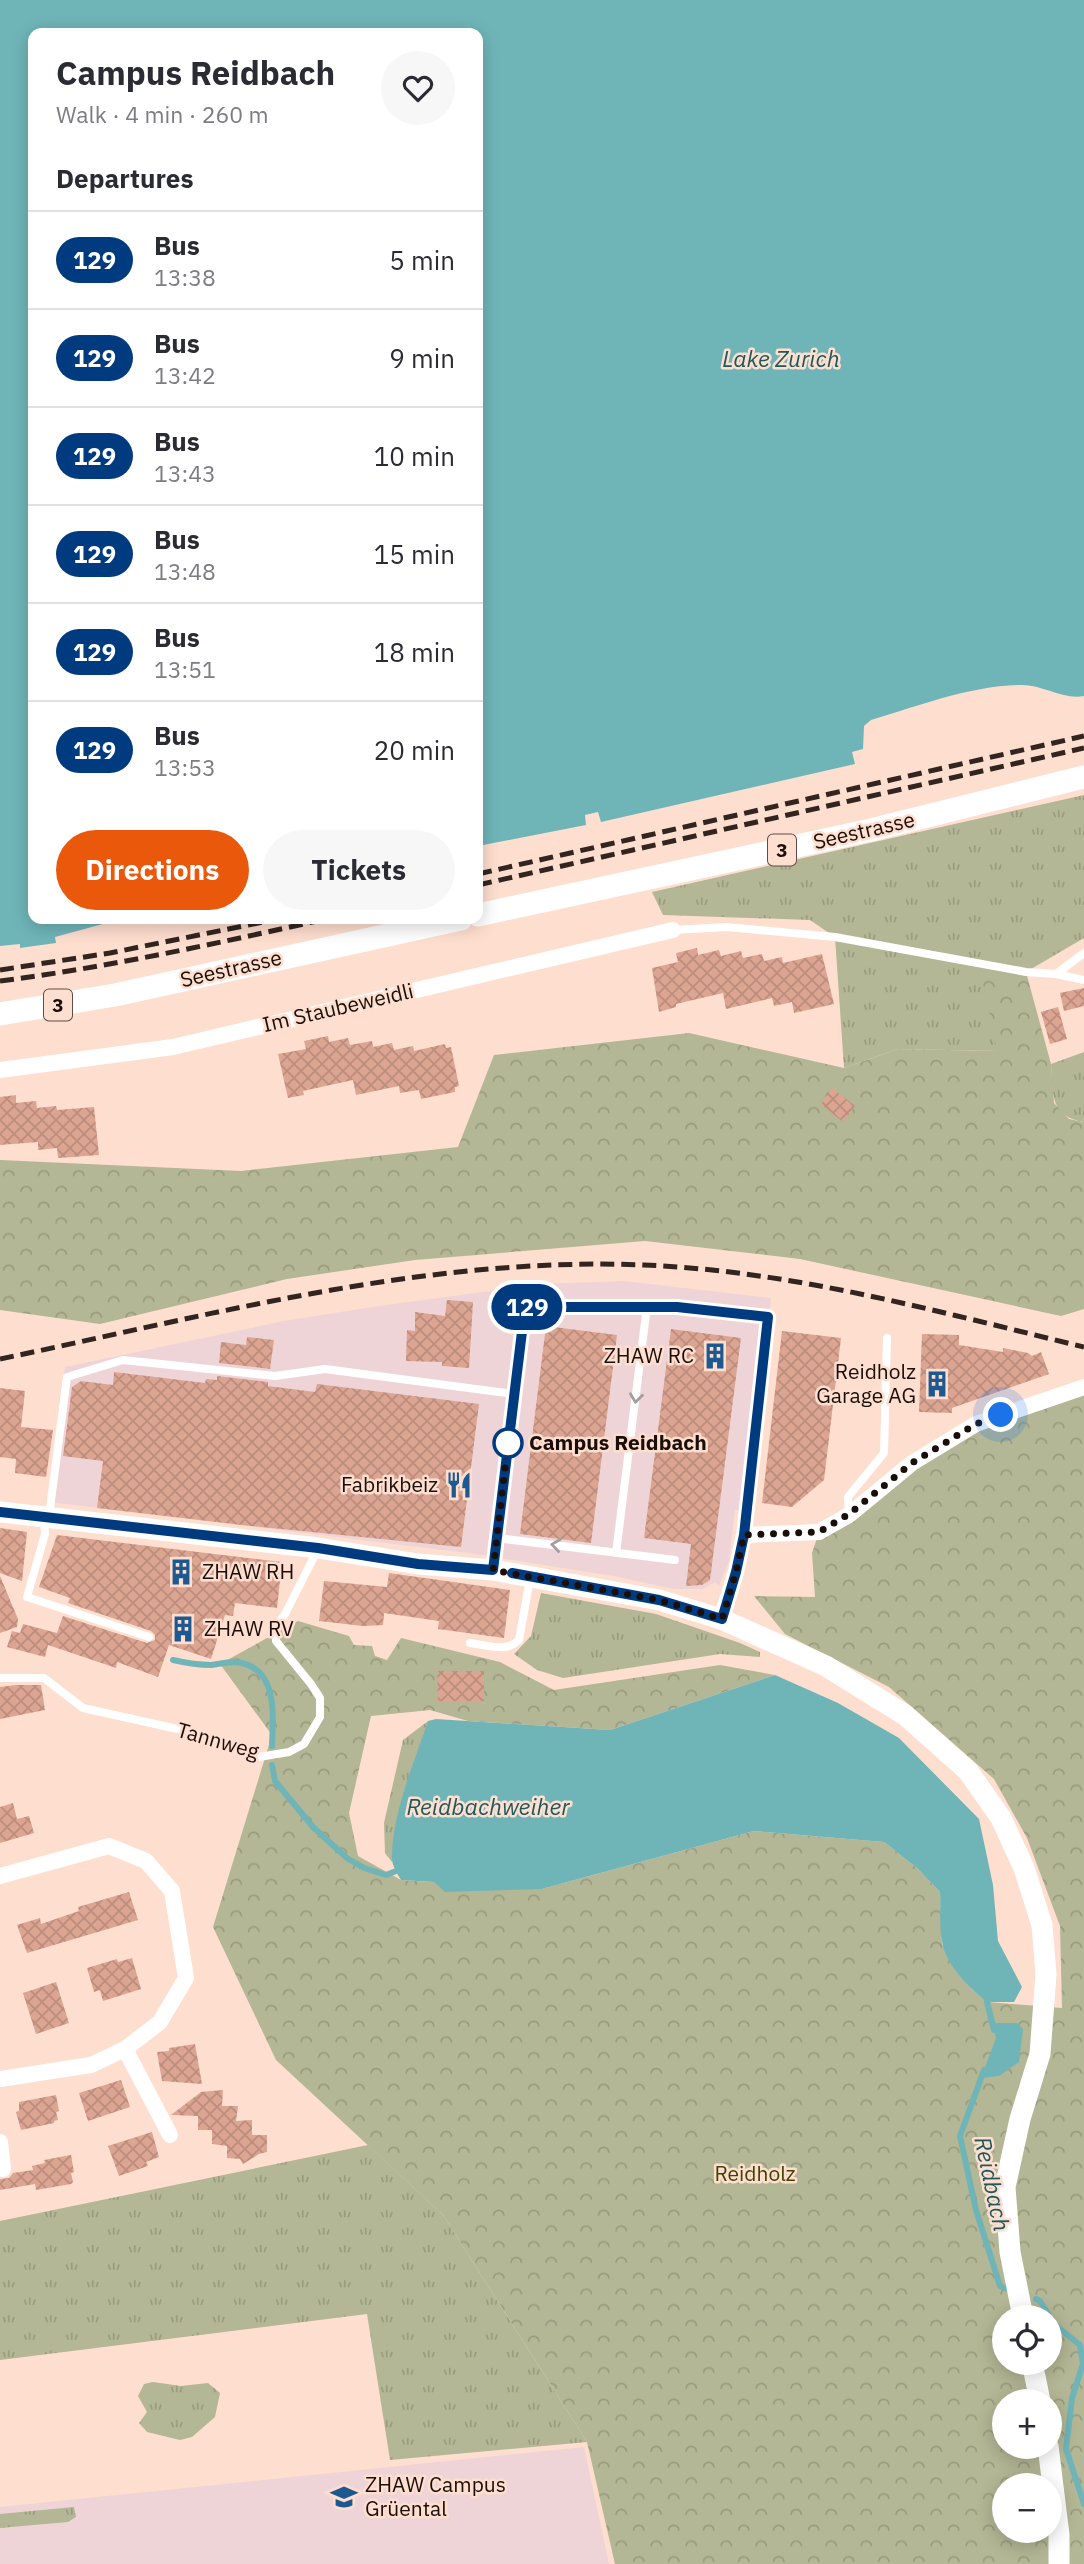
<!DOCTYPE html>
<meta charset="utf-8">
<style>
body{margin:0;font-family:"IBM Plex Sans",sans-serif;background:#f7f7f7;color:#2b2b33;height:100vh;display:flex;flex-direction:column;font-size:26px;white-space:nowrap}
*{box-sizing:border-box;margin:0}
p{font-size:23px;color:#7c7c81}
.icon{flex:none;width:38px;height:38px;fill:none;stroke:currentColor;stroke-width:2;stroke-linecap:round;stroke-linejoin:round}
.map{position:relative;flex:1;overflow:hidden}
.details{position:absolute;left:28px;top:28px;width:455px;height:896px;display:flex;flex-direction:column;background:#fff;border-radius:14px;box-shadow:0 4px 18px #0003}
.details>*{flex:none}
.badge{padding:0 14px;border-radius:23px;font-size:24px;line-height:46px}
.controls{position:absolute;left:992px;top:2305px;display:grid;gap:14px}
.controls a{display:grid;place-items:center;width:70px;height:70px;border-radius:50%;background:#fff;box-shadow:0 4px 18px #0003;font-size:35px}
.you{position:absolute;width:35px;height:35px;margin:-18px;border:5px solid #fff;border-radius:50%;background:#1a73e8;box-shadow:0 0 0 10px #1a73e833}
.map>.badge{position:absolute;translate:-50% -50%;box-shadow:0 0 0 4px #fff}
h2{padding:0 28px;font-size:26px;line-height:63px}
.round{display:grid;place-items:center;flex:none;width:74px;height:74px;border-radius:37px;background:#f7f7f7}
.head{display:flex;align-items:center;justify-content:space-between;height:119px;padding:0 28px}
h1{font-size:33px;font-weight:700;line-height:52px}
.primary-button{display:flex;gap:14px;margin-top:auto;padding:14px 28px}
.primary-button a{flex:1;height:80px;border-radius:42px;background:#ea580c;color:#fff;font-size:28px;font-weight:700;line-height:80px;text-align:center}
.primary-button a+a{background:#f7f7f7;color:#2b2b33}
ul{padding:0;list-style:none}
li{display:flex;align-items:center;gap:21px;height:98px;padding:0 28px;border-top:2px solid #e1e1e2}
li div{flex:1}
li b{display:block;font-size:26px}
li em{font-style:normal}
li .badge{min-width:77px;font-weight:700;text-align:center}
.map>svg:first-child{display:block}
.education{fill:#efd4d7}
.grass{fill:url(#grass-tufts)}
.forest{fill:url(#forest-crowns);fill-rule:evenodd}
.water{fill:#6fb5b8}
.lines{fill:none;stroke-linecap:round;stroke-linejoin:round}
.stream{stroke:#6fb5b8;stroke-width:6}
.building{fill:url(#building-cross-hatch)}
.lane{stroke:#fff;stroke-width:8}
.street{stroke:#fff;stroke-width:16}
.secondary{stroke:#fff;stroke-width:21}
.primary{stroke:#fff;stroke-width:23}
.rail{stroke:#32251f;stroke-width:5;stroke-dasharray:14 7;stroke-linecap:butt}
.oneway{stroke:#a39f9d}
.line-casing{stroke:#fff;stroke-width:16}
.line{stroke:#003b80;stroke-width:10}
.walk{stroke:#190e09;stroke-width:7;stroke-dasharray:0 12.6}
.stop-dot{fill:#fff;stroke:#003b80;stroke-width:3.5}
.labels{text-anchor:middle;stroke-width:5;stroke-linejoin:round;paint-order:stroke}
.shield{fill:#fedecf;stroke:#5e4c44;stroke-width:2}
.shield-label{font-size:19px;font-weight:bold;fill:#190e09}
.street-label{font-size:21px;fill:#190e09;stroke:#fedecf}
.poi-label{font-size:21px;fill:#190e09;stroke:#fedecf;text-anchor:end}
.stop-label{font-size:21px;font-weight:bold;fill:#190e09;stroke:#fedecf;text-anchor:start}
.park-label{font-size:21px;fill:#404403;stroke:#fedecf}
.water-label{font-size:23px;font-style:italic;fill:#1d595c;stroke:#fedecf}
</style>
<div class="map">
<svg width="1084" height="2564" viewBox="0 0 1084 2564">
<defs>
<pattern id="grass-tufts" width="24" height="20" patternUnits="userSpaceOnUse" patternTransform="scale(1.75)"><rect width="24" height="20" fill="#b3b795"/><path d="M3 7l-1-3M5 7V3M7 7l1-3M15 17l-1-3M17 17v-4M19 17l1-3" fill="none" stroke="#999c7f"/></pattern>
<pattern id="forest-crowns" width="20" height="18" patternUnits="userSpaceOnUse" patternTransform="scale(1.75)"><rect width="20" height="18" fill="#b3b795"/><path d="M2 6a3 3 0 1 1 6 0M12 15a3 3 0 1 1 6 0" fill="none" stroke="#999c7f"/></pattern>
<pattern id="building-cross-hatch" width="8" height="8" patternUnits="userSpaceOnUse" patternTransform="scale(1.75)"><rect width="8" height="8" fill="#dca592"/><path d="M0 0l8 8M0 8l8-8" fill="none" stroke="#bc8d7d"/></pattern>
</defs>
<rect width="100%" height="100%" fill="#fedecf"/>
<g class="education">
<polygon points="624,1281 771,1298 744,1510 735,1510 729,1561 719,1586 715,1582 703,1589 674,1589 613,1576 468,1553 50,1502 65,1367 284,1321 372,1307 542,1284"/>
<polygon points="584,2447 609,2564 0,2564 0,2507"/>
</g>
<g class="grass">
<polygon points="1084,795 1084,938 1026,972 998,1051 898,1049 844,1068 835,937 810,920 663,915 652,892"/>
<path d="M1084,1052V1122C1049,1116 1053,1093 1051,1064Z"/>
<polygon points="541,1593 656,1614 740,1643 760,1652 760,1657 720,1654 563,1678 537,1670 514,1654 531,1636"/>
<polygon points="428,1721 392,1862 385,1853 384,1823 403,1740"/>
<polygon points="368,2145 443,2215 587,2442 390,2460 367,2314 0,2360 0,2221"/>
<polygon points="153,2382 181,2386 208,2383 220,2393 215,2417 192,2437 180,2440 147,2432 139,2423 147,2412 138,2396 144,2384"/>
<polygon points="74,2507 76,2517 68,2522 0,2528 0,2514"/>
</g>
<g class="forest">
<polygon points="980,968 1026,972 1051,1064 1054,1103 1069,1119 1084,1122 1084,1309 1061,1316 800,1259 645,1241 415,1260 287,1279 100,1324 0,1310 0,1160 241,1171 458,1147 494,1055 689,1033 844,1068 898,1049 997,1051"/>
<path d="M1084,1393V2564H615L587,2442L443,2215L276,2060L213,1927L272,1735L220,1664L298,1621L349,1636L354,1645L372,1646L375,1656L387,1660L401,1638L500,1662L554,1690L720,1665L775,1675L610,1730L468,1721L430,1710L371,1716L349,1813L358,1856L401,1880L542,1889L754,1831L884,1842L917,1868L940,1892L942,1944L972,1989L988,2002L1062,2008L1060,1926L1027,1838L994,1779L889,1687L785,1634L754,1596L815,1597L812,1553L819,1532L976,1424ZM1004,2317H1050V2362H1004ZM1004,2401H1050V2446H1004ZM1004,2485H1050V2530H1004Z"/>
</g>
<g class="water">
<path d="M0,0H1084V696C1062,700 1042,684 1020,685C969,686 919,706 871,720L864,726L863,749L852,752L855,764L601,822L598,812L585,815L586,825L478,846V33H33V919H121L55,937L56,943L20,948V944L0,946Z"/>
<path d="M775,1675L838,1703L899,1738L979,1819L993,1885L998,1941L1022,1987L1014,2002H987C970,1988 945,1965 942,1941C939,1925 941,1908 940,1892L917,1868L884,1842L754,1831L542,1889L445,1892L434,1882L401,1880C397,1873 393,1867 392,1860C391,1816 414,1763 428,1721L436,1719L610,1730Z"/>
<polygon points="992,2023 1017,2023 1023,2029 1019,2062 999,2076 981,2078 996,2038"/>
</g>
<g class="lines">
<g class="stream">
<path d="M173,1660C186,1663 198,1665 211,1665C219,1664 226,1662 234,1662C279,1665 273,1715 272,1746"/>
<polyline points="272,1765 275,1781 313,1827 347,1858 364,1868 386,1875 396,1871"/>
<polyline points="987,2002 994,2030"/>
<polyline points="984,2070 960,2136 976,2210 1000,2286 1007,2289"/>
<polyline points="1036,2299 1040,2301 1055,2325 1080,2345 1083,2364 1072,2398 1066,2449 1084,2504"/>
</g>
</g>
<g class="building">
<polygon points="697,948 698,955 719,950 721,956 741,951 743,958 762,954 764,961 782,957 783,963 822,954 834,1004 794,1013 792,1002 774,1006 772,998 726,1009 723,993 676,1004 676,1007 659,1012 652,968 678,962 676,953"/>
<polygon points="1084,988 1084,1006 1064,1011 1060,993"/>
<polygon points="1058,1007 1067,1039 1050,1044 1041,1012"/>
<polygon points="328,1036 329,1042 348,1038 350,1045 372,1041 373,1047 392,1043 394,1050 413,1046 414,1051 445,1044 446,1048 451,1047 459,1086 455,1087 455,1092 421,1099 419,1090 400,1093 399,1086 356,1095 353,1080 303,1091 304,1095 288,1098 278,1054 306,1049 304,1041"/>
<polygon points="832,1088 855,1106 843,1122 821,1104"/>
<polygon points="16,1095 16,1103 36,1101 37,1108 56,1106 57,1110 94,1107 99,1155 58,1158 57,1148 38,1150 38,1142 0,1145 0,1097"/>
<polygon points="447,1300 473,1302 469,1368 442,1366 442,1362 406,1361 407,1330 415,1331 415,1312 445,1316"/>
<polygon points="546,1326 617,1335 591,1543 520,1534"/>
<polygon points="671,1329 741,1338 710,1580 702,1585 686,1586 691,1544 644,1538"/>
<polygon points="782,1331 841,1338 824,1480 792,1507 762,1503"/>
<polygon points="922,1334 959,1335 959,1345 1003,1352 1003,1348 1028,1353 1032,1356 1041,1352 1049,1374 952,1408 952,1413 919,1412"/>
<polygon points="247,1337 274,1340 270,1369 219,1363 221,1342 246,1345"/>
<polygon points="114,1372 205,1383 206,1379 217,1380 217,1376 268,1382 268,1386 315,1392 317,1384 479,1404 461,1547 242,1525 97,1508 103,1461 63,1456 72,1387 81,1381 113,1385"/>
<polygon points="0,1388 25,1391 21,1427 53,1430 46,1477 15,1473 16,1459 0,1457"/>
<polygon points="0,1528 27,1532 22,1581 0,1573"/>
<polygon points="57,1535 282,1562 277,1608 235,1603 233,1616 225,1615 211,1659 169,1645 158,1677 117,1662 116,1668 48,1645 45,1657 7,1647 12,1631 20,1633 23,1624 57,1633 63,1616 147,1643 155,1640 155,1635 151,1631 68,1603 70,1598 39,1587"/>
<polygon points="389,1573 510,1590 504,1638 438,1629 439,1621 384,1613 383,1625 363,1626 319,1621 324,1581 387,1587"/>
<polygon points="0,1576 18,1619 17,1627 0,1633"/>
<polygon points="437,1671 484,1671 484,1701 438,1701"/>
<polygon points="16,1685 41,1685 45,1710 0,1719 0,1687"/>
<polygon points="13,1803 17,1819 29,1816 34,1833 0,1843 0,1807"/>
<polygon points="129,1892 138,1920 27,1953 17,1925 40,1918 41,1924 79,1911 78,1907"/>
<polygon points="132,1958 141,1989 103,2001 100,1990 94,1992 87,1968 117,1959 118,1962"/>
<polygon points="56,1982 69,2023 36,2034 23,1993"/>
<polygon points="195,2044 202,2084 162,2081 157,2052 169,2051 169,2048"/>
<polygon points="121,2080 130,2107 88,2121 79,2093"/>
<polygon points="223,2090 222,2106 238,2106 236,2121 252,2120 252,2135 267,2135 267,2152 259,2154 243,2164 240,2159 227,2158 227,2146 212,2144 212,2130 198,2130 198,2116 171,2115 201,2092"/>
<polygon points="56,2095 59,2111 56,2112 58,2120 54,2121 54,2123 21,2130 16,2112 19,2111 19,2102"/>
<polygon points="152,2132 159,2157 146,2162 148,2166 119,2176 108,2146"/>
<polygon points="71,2155 74,2172 71,2173 73,2182 71,2184 36,2190 35,2184 0,2190 0,2179 9,2178 13,2173 33,2170 32,2166 45,2163 44,2160"/>
</g>
<g class="lines">
<g class="lane">
<polyline points="673,930 727,927 835,937 1026,972 1056,974 1084,980"/>
<polyline points="1056,974 1084,953"/>
<polyline points="849,1515 848,1497 884,1453 887,1338"/>
<polyline points="49,1516 67,1377 123,1360 275,1376 325,1369 514,1394"/>
<polyline points="44,1517 45,1534 27,1597 149,1637"/>
<polyline points="497,1538 675,1560"/>
<polyline points="616,1553 647,1306"/>
<polyline points="493,1568 525,1307 677,1307 768,1317 744,1535"/>
<path d="M470,1643C487,1645 506,1653 519,1640L530,1579"/>
<polyline points="0,1678 44,1678 83,1708 191,1732 259,1757 289,1752 304,1744 320,1717 320,1698 311,1684 276,1641 275,1628 285,1614 317,1551"/>
</g>
<g class="street">
<polyline points="0,1070 173,1047 673,930"/>
<polyline points="721,1619 736,1572 744,1535 819,1532 849,1515 912,1463 976,1424 1084,1387"/>
<polyline points="0,1876 109,1846 146,1861 172,1891 186,1978 160,2022 125,2049 91,2065 0,2079"/>
<polyline points="125,2049 170,2135"/>
<polyline points="0,2142 3,2169"/>
</g>
<g class="secondary">
<polyline points="0,1512 318,1548 418,1564 493,1570 659,1600 721,1619 826,1666 905,1715 968,1771 1001,1818 1024,1868 1042,1925 1046,1974 1040,2054 1020,2119 1005,2187 1010,2252 1023,2317"/>
<polyline points="1032,2362 1040,2401"/>
<polyline points="1048,2446 1059,2535 1059,2564"/>
</g>
<g class="primary">
<polyline points="478,915 871,830 1084,777"/>
<polyline points="0,1014 115,995 461,919"/>
</g>
<g class="rail">
<polyline points="478,874 1084,736"/>
<polyline points="478,885 1084,748"/>
<polyline points="0,970 110,953 278,919"/>
<path d="M0,981C110,967 218,943 326,919"/>
<path d="M0,1359C212,1315 426,1256 644,1265C794,1271 939,1312 1084,1347"/>
</g>
</g>
<defs><path id="oneway-chevron" d="M-2-3.5L2.5 0L-2 3.5" fill="none" stroke-width="1.6" stroke-linecap="round" stroke-linejoin="round" transform="scale(1.75)"/></defs>
<g class="oneway">
<use href="#oneway-chevron" transform="translate(636 1398) rotate(97)"/>
<use href="#oneway-chevron" transform="translate(556 1545) rotate(-172)"/>
</g>
<g class="lines">
<g class="line-casing">
<polyline id="line" points="0,1512 318,1548 418,1564 493,1570 525,1307 677,1307 768,1317 744,1535 736,1572 722,1619 659,1600 512,1573"/>
</g>
<use href="#line" class="line"/>
<polyline class="walk" points="508,1443 493,1570 659,1600 722,1619 736,1572 744,1535 819,1532 849,1514 912,1463 976,1424 1001,1415"/>
</g>
<defs>
<g id="building-bare" transform="scale(2.1)"><path d="M-4-6H4V6H1V3H-1V6H-4ZM-2.5-4.3h1.7v1.8h-1.7ZM.8-4.3h1.7v1.8H.8ZM-2.5-1h1.7V.8h-1.7ZM.8-1h1.7V.8H.8Z" fill="#1d5990" stroke="#fedecf" stroke-width="2.5" paint-order="stroke"/></g>
<g id="restaurant-bare" transform="scale(2.1)"><path d="M-5-6h1v4h1v-4h1v4h1v-4h1v5L-1.5 .5V6h-2V.5L-5-1ZM5-6V6H3V1.5H1.5Q1.5-4 5-6Z" fill="#1d5990" stroke="#fedecf" stroke-width="2.5" paint-order="stroke"/></g>
<g id="university-bare" transform="scale(2.1)"><path d="M0-5L7-2L0 1L-7-2ZM-4 1L0 2.5L4 1V4Q0 6-4 4Z" fill="#1d5990" stroke="#fedecf" stroke-width="2.5" paint-order="stroke"/></g>
</defs>
<g fill-rule="evenodd">
<use href="#building-bare" x="715" y="1356"/>
<use href="#building-bare" x="937" y="1384"/>
<use href="#restaurant-bare" x="459" y="1485"/>
<use href="#building-bare" x="181" y="1572"/>
<use href="#building-bare" x="183" y="1629"/>
<use href="#university-bare" x="344" y="2497"/>
</g>
<circle class="stop-dot" cx="508" cy="1443" r="14"/>
<g class="labels">
<g class="shield">
<rect x="768" y="834.5" width="28" height="31" rx="5"/>
<rect x="44" y="989.5" width="28" height="31" rx="5"/>
</g>
<g class="shield-label">
<text x="782" y="857">3</text>
<text x="58" y="1012">3</text>
</g>
<g class="street-label">
<text transform="translate(864 831) rotate(-13)" y="7">Seestrasse</text>
<text transform="translate(231 969) rotate(-13)" y="7">Seestrasse</text>
<text transform="translate(338 1008) rotate(-13)" y="7">Im Staubeweidli</text>
<text transform="translate(218 1741) rotate(16)" y="7">Tannweg</text>
</g>
<g class="poi-label">
<text x="694" y="1363">ZHAW RC</text>
<text x="916" y="1379">Reidholz<tspan x="916" dy="24">Garage AG</tspan></text>
<text x="438" y="1492">Fabrikbeiz</text>
<text x="202" y="1579" text-anchor="start">ZHAW RH</text>
<text x="204" y="1636" text-anchor="start">ZHAW RV</text>
<text x="365" y="2492" text-anchor="start">ZHAW Campus<tspan x="365" dy="24">Grüental</tspan></text>
</g>
<g class="stop-label">
<text x="529" y="1450">Campus Reidbach</text>
</g>
<g class="park-label">
<text x="755" y="2181">Reidholz</text>
</g>
<g class="water-label">
<text x="781" y="367">Lake Zurich</text>
<text x="488" y="1815">Reidbachweiher</text>
<text transform="translate(992 2184) rotate(78)" y="8">Reidbach</text>
</g>
</g>
</svg>
<div class="controls">
<a><svg class="icon" aria-label="locate" viewBox="0 0 24 24"><circle cx="12" cy="12" r="6"/><path d="M12 2v4M12 18v4M2 12h4M18 12h4"/></svg></a>
<a>+</a>
<a>−</a>
</div>
<div class="you" style="left:1001px;top:1415px"></div>
<b class="badge" style="left:527px;top:1307px;background:#003b80;color:#fff">129</b>
<section class="details">
<div class="head"><div><h1>Campus Reidbach</h1><p>Walk · 4 min · 260 m</p></div><a class="round"><svg class="icon" aria-label="heart" viewBox="0 0 24 24"><path d="M12 20l-8-8c-3-5 5-10 8-4 3-6 11-1 8 4z"/></svg></a></div>
<h2>Departures</h2>
<ul>
<li><span class="badge" style="background:#003b80;color:#fff">129</span><div><b>Bus</b><p>13:38</p></div><em>5 min</em></li>
<li><span class="badge" style="background:#003b80;color:#fff">129</span><div><b>Bus</b><p>13:42</p></div><em>9 min</em></li>
<li><span class="badge" style="background:#003b80;color:#fff">129</span><div><b>Bus</b><p>13:43</p></div><em>10 min</em></li>
<li><span class="badge" style="background:#003b80;color:#fff">129</span><div><b>Bus</b><p>13:48</p></div><em>15 min</em></li>
<li><span class="badge" style="background:#003b80;color:#fff">129</span><div><b>Bus</b><p>13:51</p></div><em>18 min</em></li>
<li><span class="badge" style="background:#003b80;color:#fff">129</span><div><b>Bus</b><p>13:53</p></div><em>20 min</em></li>
</ul>
<div class="primary-button"><a>Directions</a><a>Tickets</a></div>
</section>
</div>
